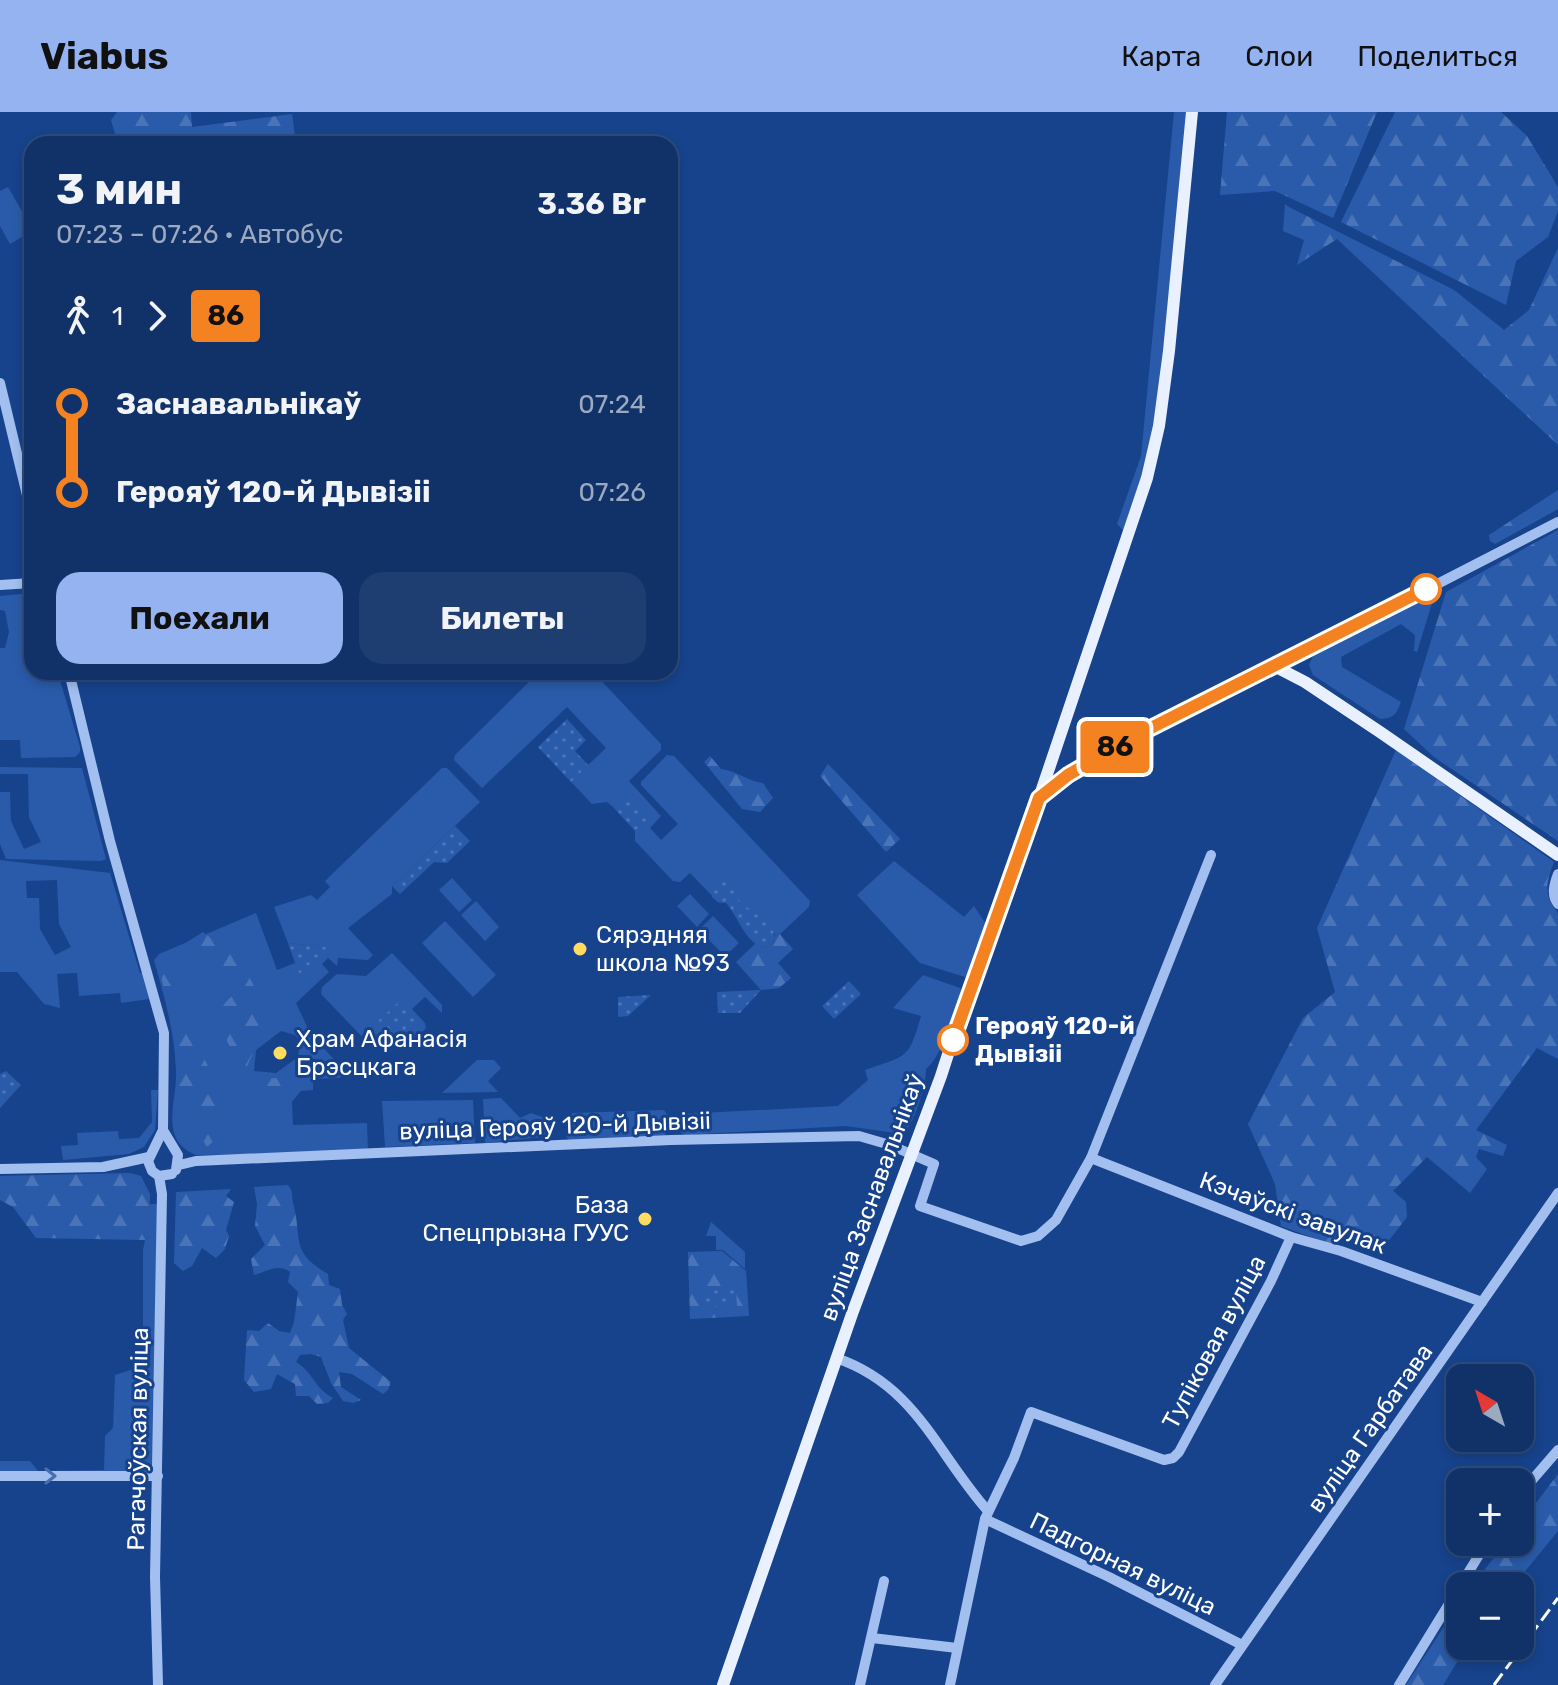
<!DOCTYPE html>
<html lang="ru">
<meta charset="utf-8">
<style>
body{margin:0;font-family:Rubik,sans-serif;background:#1e3e71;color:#f1f3f6;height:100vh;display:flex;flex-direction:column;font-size:30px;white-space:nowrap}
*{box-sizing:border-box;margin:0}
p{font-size:26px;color:#9caac0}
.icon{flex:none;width:44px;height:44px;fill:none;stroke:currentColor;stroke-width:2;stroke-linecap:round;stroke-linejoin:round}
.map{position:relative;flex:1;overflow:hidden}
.panel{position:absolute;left:24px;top:24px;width:654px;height:544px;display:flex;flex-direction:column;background:#113269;border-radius:24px;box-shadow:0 4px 12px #0003,0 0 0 2px #304d7d}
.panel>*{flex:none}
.badge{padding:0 16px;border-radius:6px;font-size:28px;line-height:52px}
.needle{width:52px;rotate:321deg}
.fabs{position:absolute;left:1446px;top:1252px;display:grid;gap:16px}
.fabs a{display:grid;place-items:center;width:88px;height:88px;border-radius:16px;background:#113269;box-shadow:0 4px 12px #0003,0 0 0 2px #304d7d;font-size:40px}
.map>.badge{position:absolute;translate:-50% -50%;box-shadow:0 0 0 4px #fff}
.legs{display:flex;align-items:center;gap:12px;height:88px;padding:0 32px;font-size:26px}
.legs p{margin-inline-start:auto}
.head{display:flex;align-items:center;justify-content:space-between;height:136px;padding:0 32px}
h1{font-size:44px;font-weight:700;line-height:60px}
.cta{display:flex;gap:16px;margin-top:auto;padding:16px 32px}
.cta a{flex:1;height:92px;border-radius:24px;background:#95b2f1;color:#111;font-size:32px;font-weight:700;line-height:92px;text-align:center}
.cta a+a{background:#1e3e71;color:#f1f3f6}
ul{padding:0 32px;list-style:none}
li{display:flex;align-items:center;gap:28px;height:88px;font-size:30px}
li i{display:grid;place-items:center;width:12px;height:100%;margin:0 10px;background:currentColor}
li i::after{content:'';width:20px;height:20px;margin:-10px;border:6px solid;border-radius:50%;background:#113269}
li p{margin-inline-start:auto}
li:first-child i{background:linear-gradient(#0000 50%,currentColor 0)}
li:last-child i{background:linear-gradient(currentColor 50%,#0000 0)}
header{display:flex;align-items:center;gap:48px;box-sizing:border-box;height:112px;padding:0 40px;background:#95b2f1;color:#111}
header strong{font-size:38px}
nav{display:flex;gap:44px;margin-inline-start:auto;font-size:28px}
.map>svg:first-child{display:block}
.green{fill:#2a5baa;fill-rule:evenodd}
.forest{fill:url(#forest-firs)}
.park{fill:url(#park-dots)}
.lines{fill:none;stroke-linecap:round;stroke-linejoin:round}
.minor{stroke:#a2bfef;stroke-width:10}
.major{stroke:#e9f0ff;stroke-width:12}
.rail{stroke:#fff;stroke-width:3;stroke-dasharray:14 6;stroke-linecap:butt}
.oneway{stroke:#486eaf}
.line-1-casing{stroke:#fff;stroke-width:18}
.line-1{stroke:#f58220;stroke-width:12}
.stop-1-dot{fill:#fff;stroke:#f58220;stroke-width:4}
.poi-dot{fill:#ffdb5f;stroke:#17438c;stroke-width:3}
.labels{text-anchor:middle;stroke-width:6;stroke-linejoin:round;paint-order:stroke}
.poi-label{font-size:24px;fill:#fff;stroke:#17438c;text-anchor:start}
.stop-label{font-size:24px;font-weight:bold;fill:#fff;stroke:#17438c;text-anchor:start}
.street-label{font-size:24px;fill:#fff;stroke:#17438c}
</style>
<header>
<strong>Viabus</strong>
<nav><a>Карта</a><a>Слои</a><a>Поделиться</a></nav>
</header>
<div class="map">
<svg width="1558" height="1573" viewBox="0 0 1558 1573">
<defs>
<pattern id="forest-firs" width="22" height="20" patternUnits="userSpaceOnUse" patternTransform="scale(2)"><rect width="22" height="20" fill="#2a5baa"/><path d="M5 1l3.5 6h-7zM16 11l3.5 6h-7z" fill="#4a74b7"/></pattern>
<pattern id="park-dots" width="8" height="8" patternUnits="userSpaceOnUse" patternTransform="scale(2)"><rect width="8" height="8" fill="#2a5baa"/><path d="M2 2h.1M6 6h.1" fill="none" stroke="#4a74b7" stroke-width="1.8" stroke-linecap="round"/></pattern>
</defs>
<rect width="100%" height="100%" fill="#17438c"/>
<g class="green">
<polygon points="1174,0 1192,0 1159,314 1127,422 1117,412 1141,344"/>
<polygon points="8,75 32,117 32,119 10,132 0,114 0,79"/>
<polygon points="32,481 32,560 52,560 59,565 80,635 80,640 75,645 21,646 20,628 0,628 0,536 5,536 9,520 5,499 0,498 0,484"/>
<path d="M1429,481L1434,485L1417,540L1414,539L1415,523L1401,512L1341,545L1342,555L1401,590C1396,603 1394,606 1380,607L1313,563L1309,553L1314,542Z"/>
<polygon points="539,560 593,560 661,632 661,638 629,669 661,704 650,716 661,728 678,712 641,673 641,670 667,643 674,644 810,789 809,795 780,822 775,821 759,835 755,832 772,817 738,810 735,783 722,791 718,790 690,761 680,770 673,769 635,729 635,719 651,703 630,680 613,695 607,690 592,692 557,655 574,639 588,653 606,636 567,595 482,676 454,648 455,643"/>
<polygon points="0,655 82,656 106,747 101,749 6,747 0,732 0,680 10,680 11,709 24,737 41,730 29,705 28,662 0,662"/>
<path d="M442,656H447L480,690L392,774V782L348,816L373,843L368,848L338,846L337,854L328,846L322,852L329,860L296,891L311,923L345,959L340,966L313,967V978L301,979L292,990L293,1013L367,1011L368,1041L196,1043C184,1038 175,1030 173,1016C170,998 177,977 176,959C175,921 164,884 154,848L159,842L256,801L277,858L295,851L299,861L327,835L288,831L274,795L311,783L317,788L330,775L325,769ZM281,919L295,923L300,929L298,945L276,961L254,959L256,938Z"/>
<path d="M0,748L110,761L140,861H143L149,887L121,891L120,881L79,884L77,861L57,862L60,896L44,892L17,860H0ZM57,768L59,812L71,835L55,843L40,817L39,786H27L26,769Z"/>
<polygon points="894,749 964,805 974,794 987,814 969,862 965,865 920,851 857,783"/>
<polygon points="452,766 472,788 459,800 439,778"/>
<polygon points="690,782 709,802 697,815 677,794"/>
<polygon points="476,789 499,815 485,829 461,803"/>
<polygon points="713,804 739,831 725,844 699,818"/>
<polygon points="445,809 496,863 473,885 422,831"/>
<polygon points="392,841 442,893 442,901 425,885 412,897 425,911 426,916 415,927 404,924 419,909 379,909 389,921 375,934 371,934 321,882 322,875 337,862 366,864"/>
<path d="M923,863L960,876L962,880C954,901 943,943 926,957C926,973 915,1012 902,1022L846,1014L684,1023L679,1019V1005L682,1002L838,994L868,968L865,958C907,943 908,949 921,904L893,896Z"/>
<polygon points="477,948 494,948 501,956 488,969 498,980 442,981"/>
<polygon points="151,978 158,978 155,1018 144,1035 129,1042 63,1048 61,1034 78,1033 77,1021 118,1019 119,1027 139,1026 152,1010"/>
<polygon points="501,986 520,1006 531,1001 548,1007 552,1024 485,1031 483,987"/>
<polygon points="473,988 475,1031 385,1035 382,989"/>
<path d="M664,998C670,1005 670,1017 664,1025L570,1029L566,1024L565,1006L573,1001Z"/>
<polygon points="149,1092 161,1092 155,1361 0,1362 0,1349 30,1349 38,1359 104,1358 105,1324 113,1316 115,1263 143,1254 143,1138 145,1128 149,1125"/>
<polygon points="711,1110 745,1140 745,1157 723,1138 716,1138 716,1124 706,1124"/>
</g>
<g class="forest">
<polygon points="117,0 191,0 192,15 292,2 296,32 118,32 111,8"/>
<polygon points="1227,0 1377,0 1333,106 1275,79 1220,83"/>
<polygon points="1395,0 1501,0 1527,24 1558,75 1558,99 1548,125 1516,149 1506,193 1341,110"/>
<polygon points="1285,93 1454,178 1504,218 1529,198 1558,136 1558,333 1337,127 1297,153 1304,128 1283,119"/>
<polygon points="1558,378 1558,397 1495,432 1490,429 1489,423"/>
<polygon points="1558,418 1558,729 1434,645 1404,617 1446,480"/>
<path d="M1396,638L1554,750C1546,770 1543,784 1558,801V947L1537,936L1476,1018L1507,1033L1503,1044L1479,1037L1476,1045L1487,1057L1470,1081L1427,1045L1393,1079L1406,1090L1407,1105L1387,1131L1355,1118L1335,1134L1281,1114L1275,1072L1248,1012L1303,906L1335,880L1317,816Z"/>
<path d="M710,644L721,657C737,659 747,669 763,671L773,686L760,700L742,697L704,650Z"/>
<polygon points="828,652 900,727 886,740 820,664"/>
<path d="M203,820C237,847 265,867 258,916L247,925L252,943L244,961L213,903L238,878L219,855L181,834Z"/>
<path d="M775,821L780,822L793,837L778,851L791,866L779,876L761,878L736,850L755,832L762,836C771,835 776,830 775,821Z"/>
<polygon points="156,845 169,858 174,888 228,993 215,1013 219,1024 207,1035 198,1021 193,1003 178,977 173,912"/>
<polygon points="293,960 302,966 263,997 254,980 260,967 277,966"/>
<polygon points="130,1061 141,1064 150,1082 149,1125 145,1128 36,1126 13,1095 0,1088 0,1064"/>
<path d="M288,1073C294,1080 291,1083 293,1091C303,1127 289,1139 328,1162L329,1173L340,1177L342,1193L347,1202L343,1208L349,1236L391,1270L388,1278L383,1282L352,1262L339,1260L341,1275L361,1288L353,1291L343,1289L331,1271L321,1245L311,1242L300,1243L296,1250C315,1262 312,1274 333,1286L328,1291L317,1292L309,1284H296L295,1272L277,1262L271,1277L254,1280L244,1268L247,1218L259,1219L268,1211L279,1219L290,1221L294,1210L298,1180L288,1170L290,1160C279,1151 265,1160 254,1163L251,1147L265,1133L255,1114L257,1092L254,1075Z"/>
<polygon points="231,1077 226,1084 234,1090 226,1118 229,1124 225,1137 216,1146 202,1136 192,1154 183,1159 174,1151 176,1080"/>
<polygon points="722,1139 746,1159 749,1204 690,1207 688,1140"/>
<polygon points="1558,1362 1558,1419 1513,1474 1472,1474 1506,1430 1520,1430 1520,1412"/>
<polygon points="1460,1490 1460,1534 1467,1534 1443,1573 1406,1573"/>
</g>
<g class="park">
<polygon points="567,607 586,628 575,639 588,653 571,670 538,635"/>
<polygon points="629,679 652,703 635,719 613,695"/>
<polygon points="455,714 470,729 447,751 434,750 400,782 392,774"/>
<path d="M722,767L732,771C734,775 734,780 736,784C744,800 772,802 775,827L770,834L762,836C743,826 739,806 726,791L718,790L712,785V773Z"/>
<polygon points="288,831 328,835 299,862"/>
<polygon points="849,869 861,882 834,907 822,894"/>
<polygon points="761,878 740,901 718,901 717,880"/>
<polygon points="651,883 628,904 618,905 618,885"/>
<polygon points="400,889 420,909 404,924 389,921 378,909"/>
<polygon points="6,959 21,973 0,996 0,962"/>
<polygon points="736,1177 737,1194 705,1195 705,1179"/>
</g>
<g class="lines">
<g class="minor">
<polyline points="0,271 32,404"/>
<polyline points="0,473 32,471"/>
<polyline points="1276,555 1558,410"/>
<polyline points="69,560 110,729 164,921 163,1018 148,1049 152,1059 159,1064 172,1062"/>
<path d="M1558,762C1554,772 1551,783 1558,792"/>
<polyline points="163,1018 178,1043 176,1058"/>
<polyline points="1091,1046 1291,1125 1341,1139 1482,1190"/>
<polyline points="179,1053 196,1049 671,1028 859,1024 890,1033 934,1052 920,1094 1021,1129 1038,1124 1056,1108 1091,1046 1211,743"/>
<polyline points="0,1057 103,1055 149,1045"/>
<path d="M836,1246C916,1273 937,1342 988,1399"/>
<polyline points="0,1364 158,1364"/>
<polyline points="1520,1382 1558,1338"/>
<polyline points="985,1407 1109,1465 1242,1533"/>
<polyline points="872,1526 957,1536"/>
<polyline points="158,1573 155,1465 162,1082 159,1064"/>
<polyline points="860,1573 884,1469"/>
<polyline points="950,1573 985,1407 1014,1346 1031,1300 1164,1348 1173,1346 1179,1340 1271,1169 1291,1125"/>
<polyline points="1215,1573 1558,1081"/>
<polyline points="1399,1573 1487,1430"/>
</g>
<g class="major">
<path d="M1039,686C1111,630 1195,594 1276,555L1305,570L1380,620L1558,743"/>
<polyline points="723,1573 852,1202 941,964 970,874 1039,686 1147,366 1159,314 1169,239 1192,0"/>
</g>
<polyline class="rail" points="1494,1573 1558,1486"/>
</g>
<defs><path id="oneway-chevron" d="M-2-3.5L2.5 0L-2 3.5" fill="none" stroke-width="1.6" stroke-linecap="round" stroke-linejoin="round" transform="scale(2)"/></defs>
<use class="oneway" href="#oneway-chevron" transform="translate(50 1364)"/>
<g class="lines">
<g class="line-1-casing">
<polyline id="line-1" points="953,928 1039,686 1068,663 1131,626 1426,477"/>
</g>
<use href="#line-1" class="line-1"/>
</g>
<g class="stop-1-dot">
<circle cx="1426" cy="477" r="14"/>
<circle cx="953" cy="928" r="14"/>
</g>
<g class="poi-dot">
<circle cx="580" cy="837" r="8"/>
<circle cx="280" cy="941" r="8"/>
<circle cx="645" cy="1107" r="8"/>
</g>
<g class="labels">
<g class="poi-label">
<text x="596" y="831">Сярэдняя<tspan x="596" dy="28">школа №93</tspan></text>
<text x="296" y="935">Храм Афанасія<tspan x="296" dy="28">Брэсцкага</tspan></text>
<text x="629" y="1101" text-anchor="end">База<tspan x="629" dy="28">Спецпрызна ГУУС</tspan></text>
</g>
<g class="stop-label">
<text x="975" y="922">Герояў 120-й<tspan x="975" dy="28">Дывізіі</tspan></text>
</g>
<g class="street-label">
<text transform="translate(555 1014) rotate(-2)" y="8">вуліца Герояў 120-й Дывізіі</text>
<text transform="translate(872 1085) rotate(-70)" y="8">вуліца Заснавальнікаў</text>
<text transform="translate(1293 1101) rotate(20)" y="8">Кэчаўскі завулак</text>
<text transform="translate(1214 1230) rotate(-62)" y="8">Тупіковая вуліца</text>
<text transform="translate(1370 1316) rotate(-55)" y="8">вуліца Гарбатава</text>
<text transform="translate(138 1327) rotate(-89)" y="8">Рагачоўская вуліца</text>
<text transform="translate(1123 1452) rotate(26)" y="8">Падгорная вуліца</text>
</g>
</g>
</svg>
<div class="fabs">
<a><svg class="needle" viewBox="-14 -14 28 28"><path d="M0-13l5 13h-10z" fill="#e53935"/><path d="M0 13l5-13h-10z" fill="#9caac0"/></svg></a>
<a>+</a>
<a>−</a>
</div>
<b class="badge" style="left:1115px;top:635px;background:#f58220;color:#111">86</b>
<section class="panel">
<div class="head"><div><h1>3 мин</h1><p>07:23 – 07:26 · Автобус</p></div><b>3.36 Br</b></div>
<div class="legs"><svg class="icon" aria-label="walk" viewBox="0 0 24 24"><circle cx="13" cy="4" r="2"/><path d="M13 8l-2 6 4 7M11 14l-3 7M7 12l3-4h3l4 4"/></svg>1<svg class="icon" aria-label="forward" viewBox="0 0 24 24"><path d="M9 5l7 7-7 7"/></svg><b class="badge" style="background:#f58220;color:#111">86</b></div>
<ul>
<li><i style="color:#f58220"></i><b>Заснавальнікаў</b><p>07:24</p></li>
<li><i style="color:#f58220"></i><b>Герояў 120-й Дывізіі</b><p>07:26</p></li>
</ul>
<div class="cta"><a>Поехали</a><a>Билеты</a></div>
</section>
</div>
